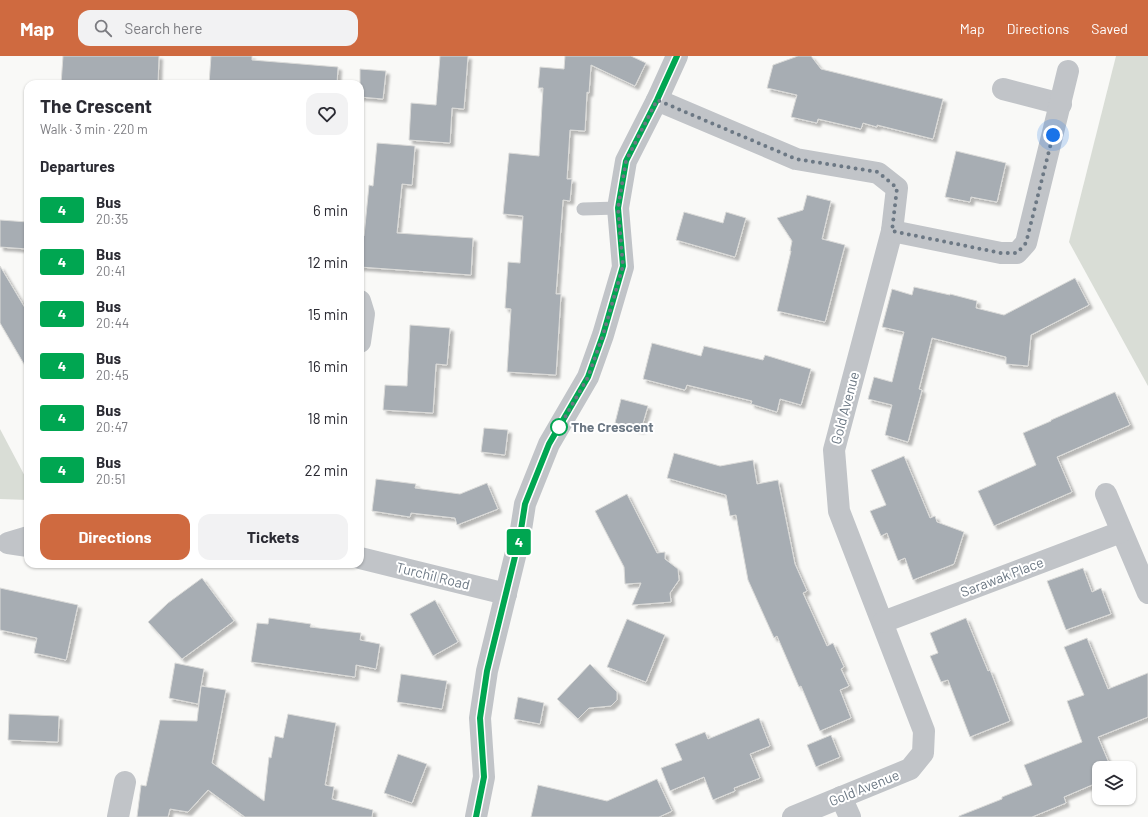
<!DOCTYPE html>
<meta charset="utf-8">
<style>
body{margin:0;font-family:Barlow,sans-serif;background:#f2f2f3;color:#2b2b33;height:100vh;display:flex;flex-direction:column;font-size:15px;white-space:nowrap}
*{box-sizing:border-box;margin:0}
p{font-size:13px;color:#7c7c81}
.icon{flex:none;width:22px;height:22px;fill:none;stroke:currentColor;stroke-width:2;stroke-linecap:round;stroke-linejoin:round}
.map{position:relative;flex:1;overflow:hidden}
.drawer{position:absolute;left:24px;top:24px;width:340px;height:488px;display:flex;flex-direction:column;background:#fff;border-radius:12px;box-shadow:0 1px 3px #0004}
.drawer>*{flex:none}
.badge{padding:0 8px;border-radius:3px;font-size:14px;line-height:26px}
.buttons{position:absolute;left:1092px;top:705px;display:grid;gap:8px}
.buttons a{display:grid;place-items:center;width:44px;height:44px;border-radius:8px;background:#fff;box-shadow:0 1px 3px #0004;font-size:20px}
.you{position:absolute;width:20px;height:20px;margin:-10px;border:3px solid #fff;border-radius:50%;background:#1a73e8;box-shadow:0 0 0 6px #1a73e833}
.map>.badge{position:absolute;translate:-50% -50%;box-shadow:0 0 0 2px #fff}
h2{padding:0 16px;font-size:15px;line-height:36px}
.round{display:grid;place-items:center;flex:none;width:42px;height:42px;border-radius:12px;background:#f2f2f3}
.headline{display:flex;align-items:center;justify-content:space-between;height:68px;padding:0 16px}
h1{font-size:19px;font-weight:700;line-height:30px}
.primary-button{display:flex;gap:8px;margin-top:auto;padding:8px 16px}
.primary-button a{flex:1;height:46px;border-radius:12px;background:#cf6a40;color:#fff;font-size:16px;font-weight:700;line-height:46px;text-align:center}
.primary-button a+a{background:#f2f2f3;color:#2b2b33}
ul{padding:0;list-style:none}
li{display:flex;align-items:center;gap:12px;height:52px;padding:0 16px}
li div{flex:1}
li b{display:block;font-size:15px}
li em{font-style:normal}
li .badge{min-width:44px;font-weight:700;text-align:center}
header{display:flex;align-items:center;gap:24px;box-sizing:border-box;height:56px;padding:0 20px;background:#cf6a40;color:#fff}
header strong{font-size:19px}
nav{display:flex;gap:22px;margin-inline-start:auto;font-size:14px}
.search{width:280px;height:36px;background:#f2f2f3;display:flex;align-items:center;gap:10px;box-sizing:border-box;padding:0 14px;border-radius:12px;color:#7c7c81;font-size:15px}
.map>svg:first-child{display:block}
.green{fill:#d9ddd6}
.building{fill:#a7adb3;stroke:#dbdbd9;filter:url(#shadow)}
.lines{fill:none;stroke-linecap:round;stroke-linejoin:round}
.service{stroke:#c1c4c8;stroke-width:13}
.minor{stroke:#c1c4c8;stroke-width:22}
.tertiary{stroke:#c1c4c8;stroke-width:22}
.line-casing{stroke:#fff;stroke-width:9}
.line{stroke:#00a651;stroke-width:6}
.walk{stroke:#6c7884;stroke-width:4;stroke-dasharray:0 7.2}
.stop-dot{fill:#fff;stroke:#00a651;stroke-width:2}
.labels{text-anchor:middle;stroke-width:4;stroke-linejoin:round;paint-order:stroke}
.street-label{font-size:14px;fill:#6c7884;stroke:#fff}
.stop-label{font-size:14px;font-weight:bold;fill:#6c7884;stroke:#fff;text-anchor:start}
</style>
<header>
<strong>Map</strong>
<div class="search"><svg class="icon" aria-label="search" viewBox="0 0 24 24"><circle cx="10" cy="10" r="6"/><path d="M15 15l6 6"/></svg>Search here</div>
<nav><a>Map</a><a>Directions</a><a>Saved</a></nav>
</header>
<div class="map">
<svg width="1148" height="761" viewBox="0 0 1148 761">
<defs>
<filter id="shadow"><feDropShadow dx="3.5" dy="3.5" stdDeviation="1" flood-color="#0004"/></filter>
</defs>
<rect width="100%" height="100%" fill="#f9f9f7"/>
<g class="green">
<polygon points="1116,0 1148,0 1148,330 1069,186"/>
<polygon points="0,373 28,426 28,444 0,443"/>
</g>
<g class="building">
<polygon points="63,0 159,0 158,28 61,28"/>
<polygon points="211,0 252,0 252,4 338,11 337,28 209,28"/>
<polygon points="440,0 468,0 464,53 452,52 450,87 409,84 411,47 436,49"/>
<polygon points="565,0 631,0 646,7 635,30 591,9 589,37 587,36 585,75 570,74 567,123 572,123 570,145 563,144 556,238 561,238 556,319 507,316 511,253 505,252 508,206 520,207 523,160 503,158 509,97 539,100 543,32 538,32 540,11 564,13"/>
<polygon points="798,0 811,0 821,13 943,43 933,83 877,69 877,71 863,67 861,73 818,63 817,67 791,61 797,39 767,32 773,9"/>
<polygon points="360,13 386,15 383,43 360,41"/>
<polygon points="377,87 415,90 412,129 402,128 397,177 473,182 471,219 360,211 360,180 364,180 369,129 373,130"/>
<polygon points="956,95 1006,107 997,146 971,141 970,146 945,141"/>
<polygon points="807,139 831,145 822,183 845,189 825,266 777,255 791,195 790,195 792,185 777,162 803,154"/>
<polygon points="684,156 723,167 726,156 746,162 735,201 676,184"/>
<polygon points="0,164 28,166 28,193 0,191"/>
<polygon points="0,210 28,257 28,315 0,267"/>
<polygon points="1075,222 1089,249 1031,279 1028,310 1006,308 1006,301 932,282 919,333 922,334 908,386 885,379 892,349 868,343 874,321 892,326 904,276 882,271 892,233 912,239 914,231 950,239 950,238 977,245 976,252 1004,259"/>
<polygon points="410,269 450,272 447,309 436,308 433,357 383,354 385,329 407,330"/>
<polygon points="652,287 701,300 704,290 763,304 765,299 811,313 801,349 780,343 777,356 751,348 752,345 687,329 685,334 643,323"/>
<polygon points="1115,336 1130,369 1057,401 1072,436 994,470 978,435 1036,409 1023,377 1051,365 1051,364"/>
<polygon points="621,343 648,350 641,374 615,367"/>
<polygon points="484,372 508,374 505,399 481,396"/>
<polygon points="674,397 720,410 753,404 757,428 778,424 795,508 807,535 803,537 827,590 833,587 844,611 841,613 849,630 840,634 851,662 820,675 801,630 799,631 777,580 774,582 748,524 736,459 730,460 726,439 667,422"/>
<polygon points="904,400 930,462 935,460 937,466 964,476 954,508 913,524 905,502 898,505 887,477 881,480 870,455 886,449 871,414"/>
<polygon points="376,423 416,428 415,432 460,438 487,427 498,453 457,469 455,462 411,457 410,461 372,455"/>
<polygon points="627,438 657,497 665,496 665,503 678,513 679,524 670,537 671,546 632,549 641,527 625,528 624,511 595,455"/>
<polygon points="1083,512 1092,536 1101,532 1111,558 1066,574 1047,525"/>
<polygon points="202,522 234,565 182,603 148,566 168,547"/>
<polygon points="0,532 78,549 66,604 34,597 37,582 0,574"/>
<polygon points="435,544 458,586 433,600 410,558"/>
<polygon points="269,562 311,568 310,571 361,577 360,584 380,588 376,613 356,609 355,621 251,606 257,567 268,568"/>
<polygon points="966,562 988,615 990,614 1010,665 970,681 948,624 941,626 930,600 938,597 930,577"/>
<polygon points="627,563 665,579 646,626 607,611"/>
<polygon points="1087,582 1108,633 1148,617 1148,661 1098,681 1111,712 1099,712 1099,726 1064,741 1066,747 1032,761 959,761 959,760 1002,743 1002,741 1032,729 1024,709 1082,686 1067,645 1084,639 1064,591"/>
<polygon points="175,607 204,613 201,630 226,634 212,707 264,745 269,701 271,702 275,680 283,682 288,658 336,667 325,729 334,731 332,743 373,754 372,761 245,761 208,734 188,756 170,753 168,761 137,761 141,729 146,730 160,664 197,665 201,630 198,648 169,642"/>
<polygon points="590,608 617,636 617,644 611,650 589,652 578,663 557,643"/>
<polygon points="401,618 447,625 442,653 397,646"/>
<polygon points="518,641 544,647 540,668 514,663"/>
<polygon points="9,658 59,660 58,686 8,684"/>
<polygon points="759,662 770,690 750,698 760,722 734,732 735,735 713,744 704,721 670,735 661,712 682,704 675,688 705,676 708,683"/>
<polygon points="831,679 840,701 816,711 807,689"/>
<polygon points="398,698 427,708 412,747 384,737"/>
<polygon points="657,723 672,755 659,761 531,761 538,729 607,745"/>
</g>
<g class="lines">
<polyline class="service" points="583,153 618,152"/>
<g class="minor">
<polyline points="1003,33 1061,48"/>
<polyline points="657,44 796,103 878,117 897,132 892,175 834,394 839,455 924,675 923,697 910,713 793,761"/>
<polyline points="892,175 1001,197 1017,197 1026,187 1068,15"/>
<polyline points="360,245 364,258 360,286"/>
<polyline points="1106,438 1148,537"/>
<polyline points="28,481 8,487 28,490"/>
<polyline points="360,502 506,538"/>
<polyline points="883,566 1121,476"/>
<polyline points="841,741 850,761"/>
<polyline points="118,761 125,726"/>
</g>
<polyline class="tertiary" points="476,761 484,721 480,662 487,615 520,480 525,448 549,388 588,321 603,279 623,211 618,152 626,105 657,44 677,0"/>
</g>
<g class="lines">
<g class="line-casing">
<polyline id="line" points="476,761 484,721 480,662 487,615 520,480 525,448 549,388 588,321 603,279 623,210 618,152 626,105 657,44 677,0"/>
</g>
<use href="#line" class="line"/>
<polyline class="walk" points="559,371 557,375 588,321 603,279 623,210 618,152 626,105 657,44 796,103 878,116 897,132 892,175 1001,197 1017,197 1026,187 1053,79"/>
</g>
<circle class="stop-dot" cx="559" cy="371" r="8"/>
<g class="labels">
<g class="street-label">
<text transform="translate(845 352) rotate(-75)" y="5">Gold Avenue</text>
<text transform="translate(433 520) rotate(14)" y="5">Turchil Road</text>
<text transform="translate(1002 521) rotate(-21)" y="5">Sarawak Place</text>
<text transform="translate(864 732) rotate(-22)" y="5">Gold Avenue</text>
</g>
<g class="stop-label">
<text x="571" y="376">The Crescent</text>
</g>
</g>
</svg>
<div class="buttons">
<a><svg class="icon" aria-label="layers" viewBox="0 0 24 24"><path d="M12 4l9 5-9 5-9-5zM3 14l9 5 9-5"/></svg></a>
</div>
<div class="you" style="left:1053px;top:79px"></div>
<b class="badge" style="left:519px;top:486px;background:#00a651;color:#fff">4</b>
<section class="drawer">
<div class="headline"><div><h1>The Crescent</h1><p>Walk · 3 min · 220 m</p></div><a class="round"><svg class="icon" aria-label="heart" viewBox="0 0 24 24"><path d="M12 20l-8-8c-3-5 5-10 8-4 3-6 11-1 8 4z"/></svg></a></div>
<h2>Departures</h2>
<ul>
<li><span class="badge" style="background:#00a651;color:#fff">4</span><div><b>Bus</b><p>20:35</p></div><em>6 min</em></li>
<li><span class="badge" style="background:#00a651;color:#fff">4</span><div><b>Bus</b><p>20:41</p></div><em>12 min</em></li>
<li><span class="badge" style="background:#00a651;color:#fff">4</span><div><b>Bus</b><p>20:44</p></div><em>15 min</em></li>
<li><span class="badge" style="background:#00a651;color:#fff">4</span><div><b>Bus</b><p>20:45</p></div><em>16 min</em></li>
<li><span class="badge" style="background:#00a651;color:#fff">4</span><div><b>Bus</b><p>20:47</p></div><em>18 min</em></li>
<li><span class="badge" style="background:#00a651;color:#fff">4</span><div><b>Bus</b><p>20:51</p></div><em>22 min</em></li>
</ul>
<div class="primary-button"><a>Directions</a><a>Tickets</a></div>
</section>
</div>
